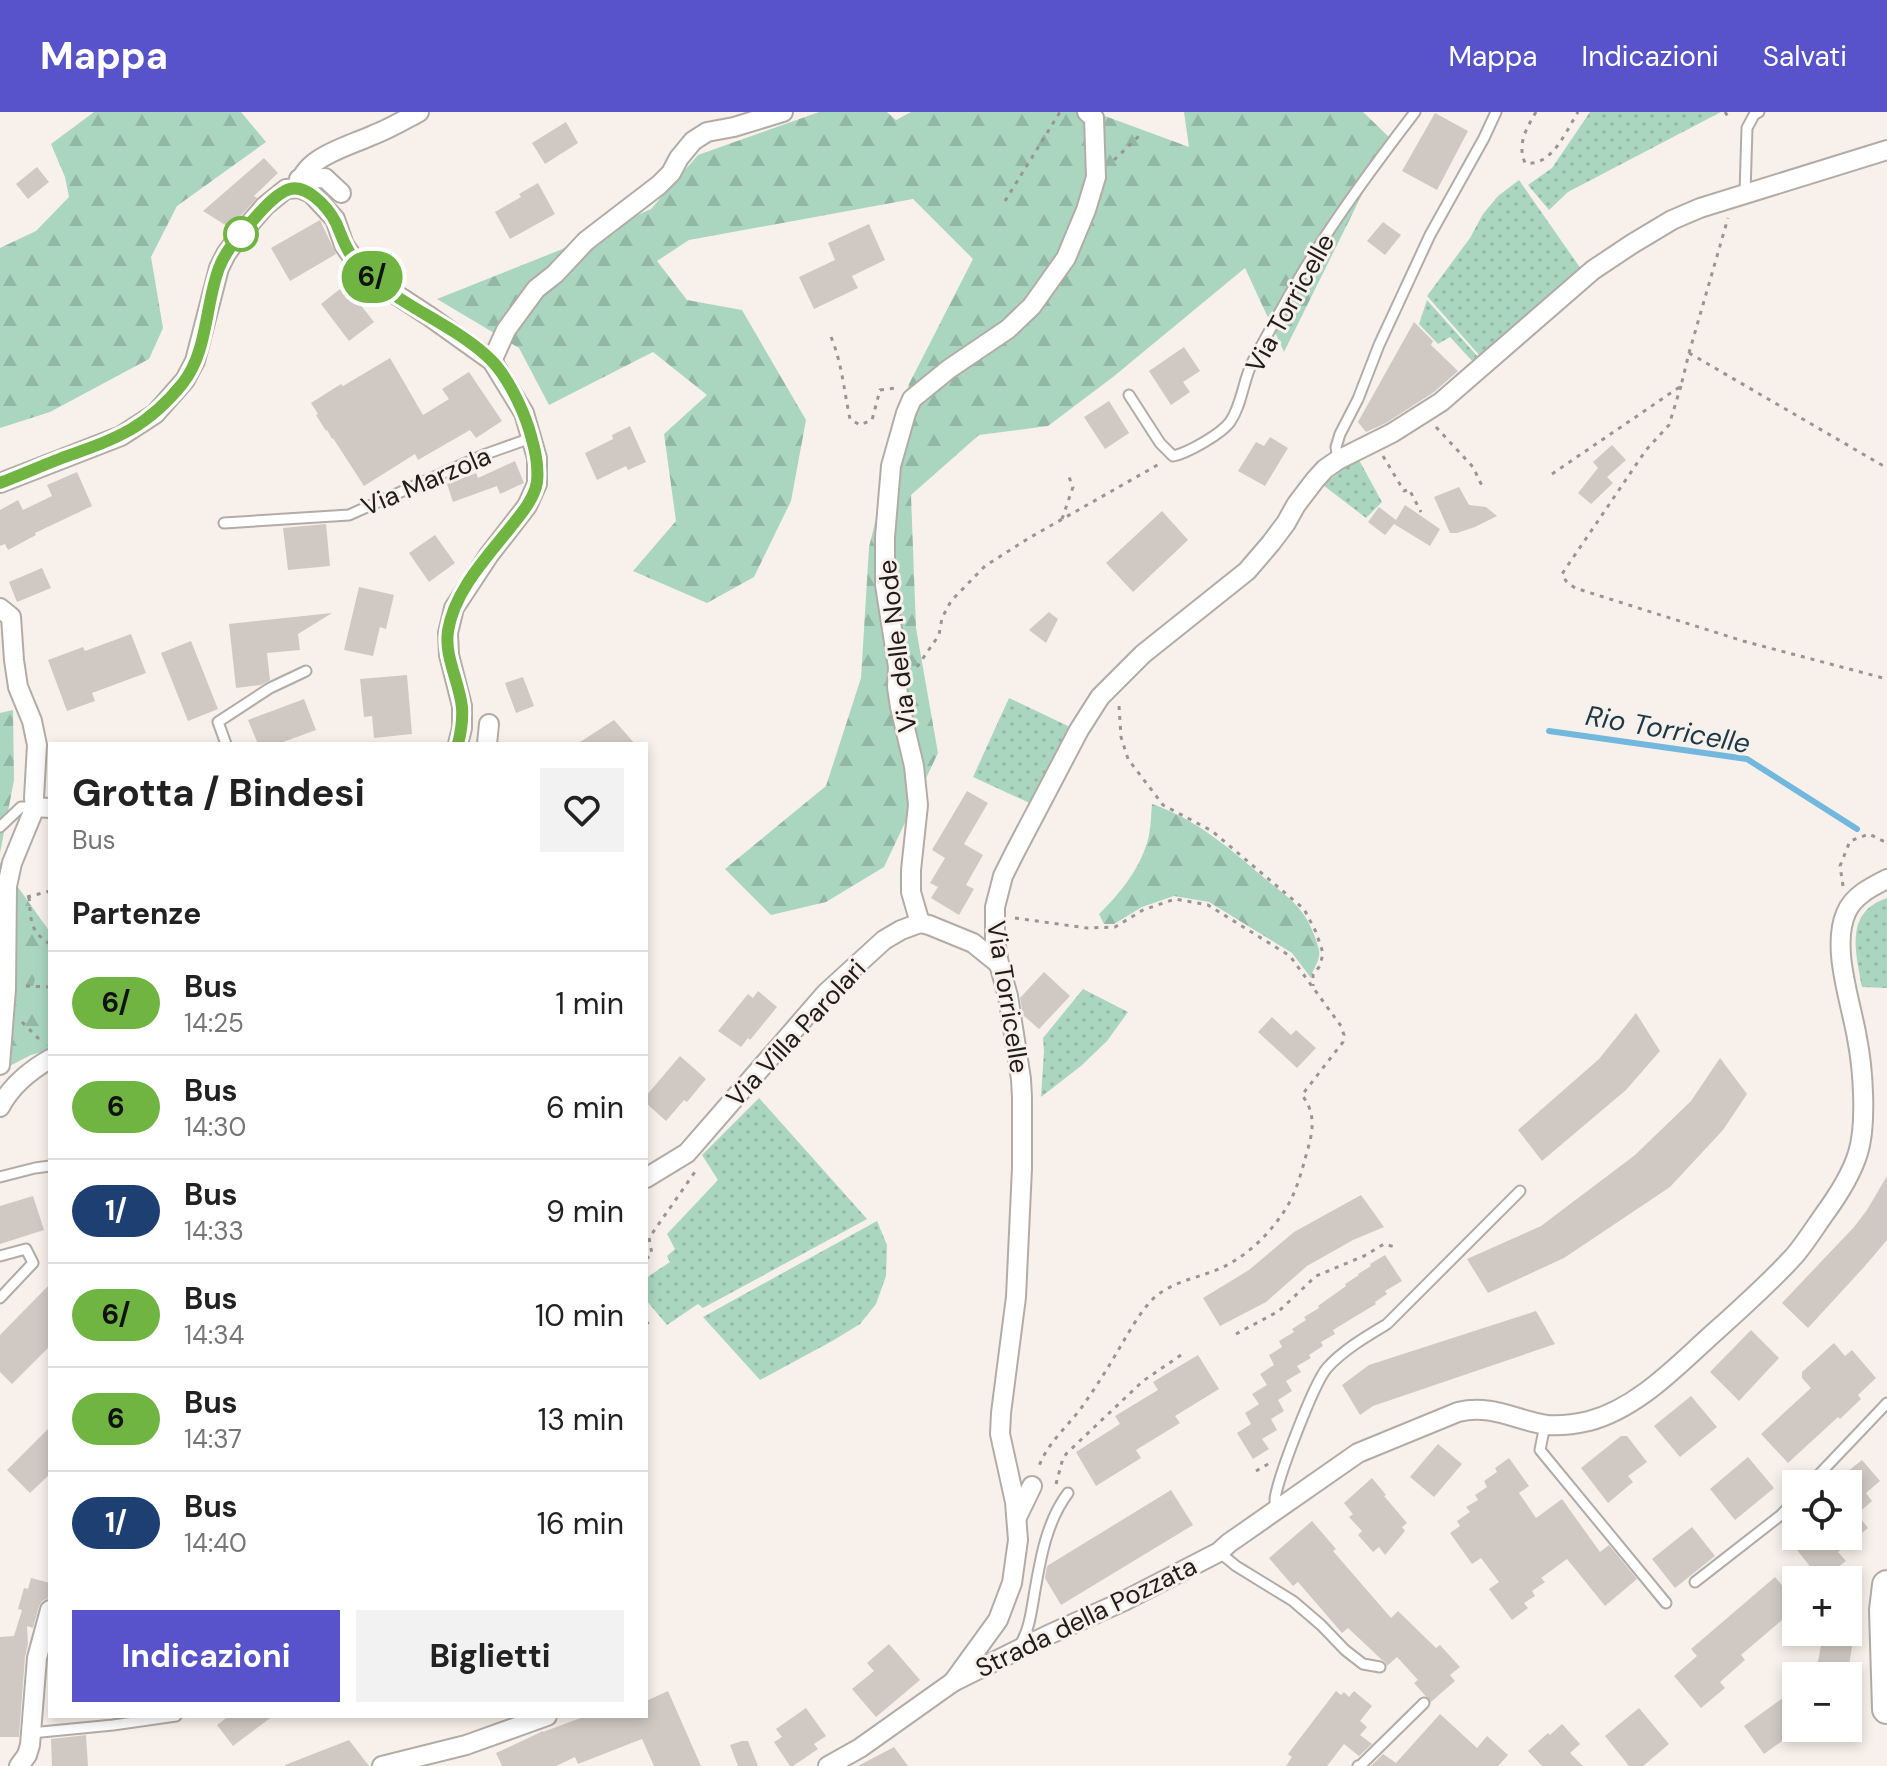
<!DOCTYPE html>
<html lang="it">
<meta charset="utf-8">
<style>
body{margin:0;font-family:"DM Sans",sans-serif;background:#f2f2f2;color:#222;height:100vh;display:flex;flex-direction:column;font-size:30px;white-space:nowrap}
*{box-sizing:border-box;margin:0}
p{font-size:26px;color:#767676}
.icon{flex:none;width:44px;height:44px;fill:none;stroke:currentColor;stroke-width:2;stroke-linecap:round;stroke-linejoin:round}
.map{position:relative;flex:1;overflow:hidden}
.drawer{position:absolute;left:48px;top:630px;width:600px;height:976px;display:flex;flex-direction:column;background:#fff;border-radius:0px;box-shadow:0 4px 12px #0003}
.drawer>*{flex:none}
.badge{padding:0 16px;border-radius:26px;font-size:28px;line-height:52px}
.controls{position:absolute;left:1782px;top:1358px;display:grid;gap:16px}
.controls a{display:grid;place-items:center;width:80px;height:80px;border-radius:0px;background:#fff;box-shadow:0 4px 12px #0003;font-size:40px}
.map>.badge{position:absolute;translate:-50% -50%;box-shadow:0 0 0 4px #fff}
h2{padding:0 24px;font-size:30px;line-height:72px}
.round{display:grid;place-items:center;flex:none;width:84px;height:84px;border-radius:0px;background:#f2f2f2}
.head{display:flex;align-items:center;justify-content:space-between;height:136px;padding:0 24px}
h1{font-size:38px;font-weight:700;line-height:60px}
.primary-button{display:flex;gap:16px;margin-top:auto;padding:16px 24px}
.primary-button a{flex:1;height:92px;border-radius:0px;background:#5853cb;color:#fff;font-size:32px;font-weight:700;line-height:92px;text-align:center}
.primary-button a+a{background:#f2f2f2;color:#222}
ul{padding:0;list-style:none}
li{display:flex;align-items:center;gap:24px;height:104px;padding:0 24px;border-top:2px solid #e0e0e0}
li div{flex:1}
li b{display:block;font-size:30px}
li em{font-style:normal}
li .badge{min-width:88px;font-weight:700;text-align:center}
header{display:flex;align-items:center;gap:48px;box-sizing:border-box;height:112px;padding:0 40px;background:#5853cb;color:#fff}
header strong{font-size:38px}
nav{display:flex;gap:44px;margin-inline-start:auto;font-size:28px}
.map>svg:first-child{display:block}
.grass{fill:url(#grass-dots)}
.forest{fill:url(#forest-firs)}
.park{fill:#aad6bf}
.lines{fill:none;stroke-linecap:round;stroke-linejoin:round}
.stream{stroke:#72b7de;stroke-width:6}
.building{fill:#d0c9c3}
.lane-casing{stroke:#b3aca6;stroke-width:13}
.street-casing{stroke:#b3aca6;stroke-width:22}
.primary-casing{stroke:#b3aca6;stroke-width:32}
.path{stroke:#9a9591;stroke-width:3;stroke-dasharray:4 6;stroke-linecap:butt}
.lane{stroke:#fff;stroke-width:9}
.street{stroke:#fff;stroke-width:18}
.primary{stroke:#fff;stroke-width:28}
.line-casing{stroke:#fff;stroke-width:18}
.line{stroke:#70b442;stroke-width:12}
.stop-dot{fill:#fff;stroke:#70b442;stroke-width:4}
.labels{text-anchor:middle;stroke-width:6;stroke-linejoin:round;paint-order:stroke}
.street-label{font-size:26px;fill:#1f1c1a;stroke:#f8f1eb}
.water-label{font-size:28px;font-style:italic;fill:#193949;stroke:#f8f1eb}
</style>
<header>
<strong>Mappa</strong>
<nav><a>Mappa</a><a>Indicazioni</a><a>Salvati</a></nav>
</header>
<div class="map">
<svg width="1887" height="1654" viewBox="0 0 1887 1654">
<defs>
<pattern id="grass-dots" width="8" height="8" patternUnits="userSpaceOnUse" patternTransform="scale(2)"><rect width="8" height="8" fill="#aad6bf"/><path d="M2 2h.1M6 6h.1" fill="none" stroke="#92b7a4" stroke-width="1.8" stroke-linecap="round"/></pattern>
<pattern id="forest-firs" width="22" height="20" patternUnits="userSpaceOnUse" patternTransform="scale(2)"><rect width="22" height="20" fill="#aad6bf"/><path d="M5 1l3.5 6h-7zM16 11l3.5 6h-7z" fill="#92b7a4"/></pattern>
</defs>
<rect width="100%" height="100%" fill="#f8f1eb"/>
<g class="grass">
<polygon points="1590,0 1721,0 1568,80 1549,98 1528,73 1552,56"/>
<polygon points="1519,68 1581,157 1480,244 1427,184 1470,126 1483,102 1498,84"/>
<polygon points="1427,188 1479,246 1474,251 1450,225 1438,232 1419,212"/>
<polygon points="1359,348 1382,390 1366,406 1323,373 1349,353"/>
<polygon points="1009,586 1070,615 1034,693 973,665"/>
<path d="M1887,786V876L1862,875C1856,840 1844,800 1887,786Z"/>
<polygon points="1083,877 1128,900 1107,929 1081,954 1041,985 1044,939 1043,926"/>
<polygon points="759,986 867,1107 703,1196 698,1192 667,1213 646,1188 646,1166 670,1150 667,1144 675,1137 667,1122 718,1068 702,1043"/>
<polygon points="877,1109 887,1133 886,1164 876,1192 860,1212 834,1228 760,1268 703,1205"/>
</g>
<g class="forest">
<polygon points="94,0 241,0 266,30 177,94 151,145 163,216 149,247 50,300 0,316 0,136 36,119 69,85 65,65 51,32"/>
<polygon points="819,0 887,0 896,8 911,0 1094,0 1189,35 1184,0 1363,0 1390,26 1284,240 1245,156 1113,265 1048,314 979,323 911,383 916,516 938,641 884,755 826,790 771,803 725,757 826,674 861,566 869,435 909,272 973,147 913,87 689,128 657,149 687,188 742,198 806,308 791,389 754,465 707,491 633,459 676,409 664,322 707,283 653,240 549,293 519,236 437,187 560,138 651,97 698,43"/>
<polygon points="13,598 14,668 0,741 0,601"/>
<path d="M1152,692C1197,707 1234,740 1269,770C1280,779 1293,788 1301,799C1309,808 1316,826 1319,838C1321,850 1312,856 1311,866L1292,841L1209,790L1174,784L1142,795L1114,812H1104L1099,802C1120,782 1143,753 1149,723C1151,713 1151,702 1152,692Z"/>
<polygon points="0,750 50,820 50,938 31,943 0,959"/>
</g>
<polygon class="park" points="50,843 50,915 48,914 31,895 29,887 40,851"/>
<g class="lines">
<polyline class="stream" points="1549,619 1747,647 1857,717"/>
</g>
<g class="building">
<polygon points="1435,1 1468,19 1437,78 1402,59"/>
<polygon points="566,10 578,31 545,52 532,31"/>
<polygon points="264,46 278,61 254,84 257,86 230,116 203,99"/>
<polygon points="37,55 49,70 28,87 16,72"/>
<polygon points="538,71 555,102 510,127 495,100 521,85 519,82"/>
<polygon points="320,108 336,142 290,169 271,136"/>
<polygon points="1383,110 1401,123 1385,143 1367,129"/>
<polygon points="869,112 885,148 852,164 858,176 814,197 799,165 835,148 828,131"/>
<polygon points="345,173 374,210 349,229 321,192"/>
<polygon points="1414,210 1433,229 1431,233 1458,259 1434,280 1386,311 1366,320 1358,310"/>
<polygon points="1184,235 1200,259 1183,270 1190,280 1171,293 1149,259"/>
<polygon points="390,246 423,303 449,287 442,277 469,260 502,309 476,326 470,318 418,348 415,342 364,374 333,326 332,327 327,318 326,319 316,303 318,302 311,291 341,272 343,274"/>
<polygon points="1109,289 1129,321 1105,337 1084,305"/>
<polygon points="630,314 646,350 628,358 626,354 597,368 585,341 613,327 612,323"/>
<polygon points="1270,325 1288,336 1265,374 1238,359 1256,330 1264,334"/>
<polygon points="1612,333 1626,348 1607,365 1613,371 1591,392 1578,381 1598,356 1593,350"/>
<polygon points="515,349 524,371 500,382 497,374 453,390 447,372 476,361 478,366"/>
<polygon points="77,360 92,394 35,421 36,423 8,438 5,432 0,434 0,398 18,388 23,398 52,384 47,373"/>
<polygon points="1459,375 1469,393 1486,395 1497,404 1475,415 1457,421 1450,421 1434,385"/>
<polygon points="1405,393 1440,417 1430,434 1394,412 1385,423 1368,410 1379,395 1396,408"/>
<polygon points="1162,399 1188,428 1133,480 1106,451"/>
<polygon points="326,412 330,454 288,458 283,416"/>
<polygon points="435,423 455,451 429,470 409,441"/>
<polygon points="42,456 51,476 17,490 9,470"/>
<polygon points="359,475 394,483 386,517 380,515 373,544 344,538"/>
<polygon points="1049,500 1058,507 1046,531 1029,518"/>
<polygon points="332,501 298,522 300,538 267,541 270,568 261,573 236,576 229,512"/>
<polygon points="131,522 146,561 92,581 95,589 67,599 48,548 83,535 85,539"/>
<polygon points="191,529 218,597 188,609 161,541"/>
<polygon points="407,563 412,622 374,626 372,604 364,605 360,567"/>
<polygon points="523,565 534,594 516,601 505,571"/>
<polygon points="304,587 316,618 278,632 258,632 248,608"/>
<polygon points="614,608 635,632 577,632"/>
<polygon points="967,679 988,691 964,732 983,743 966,773 974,777 959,803 931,786 938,775 930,771 945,746 932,738"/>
<polygon points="1044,860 1070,884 1039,917 1023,903 1020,886"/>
<polygon points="758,879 777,895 750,928 748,926 741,935 718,919 748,882 753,886"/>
<polygon points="1636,901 1660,939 1626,978 1542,1049 1518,1018 1599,947"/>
<polygon points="1272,905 1291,923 1296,918 1316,936 1297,956 1258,920"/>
<polygon points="680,944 706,967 687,990 684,988 666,1009 646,991 646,984"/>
<polygon points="1720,946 1747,982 1723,1018 1670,1075 1564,1146 1488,1181 1467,1147 1541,1114 1635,1043 1691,989"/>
<polygon points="1887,1064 1887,1128 1864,1155 1808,1216 1782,1191 1854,1115 1867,1098"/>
<polygon points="1361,1083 1384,1115 1353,1128 1307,1154 1266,1190 1220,1214 1203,1186 1249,1158 1294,1120"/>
<polygon points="33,1084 44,1118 0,1132 0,1094"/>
<polygon points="1385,1143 1402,1169 1385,1179 1387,1182 1375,1190 1376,1192 1333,1218 1335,1222 1321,1230 1323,1234 1309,1243 1311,1246 1297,1254 1301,1260 1286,1269 1292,1279 1278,1288 1284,1299 1271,1307 1277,1318 1262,1327 1269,1337 1253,1347 1237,1321 1251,1312 1245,1301 1259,1292 1252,1282 1267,1273 1260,1262 1274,1253 1269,1243 1282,1235 1279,1229 1294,1220 1292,1217 1306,1208 1304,1205 1319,1196 1318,1194 1346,1174 1345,1172 1359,1163 1358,1162 1371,1154 1370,1152"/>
<polygon points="50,1172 50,1234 12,1272 0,1260 0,1223"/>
<polygon points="1536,1199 1555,1232 1373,1294 1360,1303 1342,1273 1369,1253"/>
<polygon points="1751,1218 1779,1246 1739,1289 1710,1260"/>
<polygon points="1834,1231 1845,1244 1852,1238 1876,1266 1858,1283 1861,1287 1840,1307 1838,1305 1788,1351 1761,1322 1811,1276 1802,1266 1802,1260"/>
<polygon points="1198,1243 1219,1277 1175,1304 1180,1311 1136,1338 1141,1346 1096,1374 1076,1340 1120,1312 1115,1304 1158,1278 1153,1270"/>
<polygon points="1691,1284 1717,1315 1680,1345 1654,1314"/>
<polygon points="50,1315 50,1362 30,1381 7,1358"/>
<polygon points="1621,1324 1627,1324 1647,1350 1628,1364 1633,1370 1608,1391 1581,1356"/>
<polygon points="1438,1332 1462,1352 1434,1385 1410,1365"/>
<polygon points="1748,1345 1774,1376 1735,1408 1710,1377"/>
<polygon points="1509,1346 1529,1374 1519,1381 1536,1406 1562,1387 1600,1440 1609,1433 1637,1467 1605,1494 1567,1447 1541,1466 1545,1470 1532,1479 1535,1484 1524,1491 1528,1496 1512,1508 1489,1477 1499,1470 1481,1446 1472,1452 1450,1421 1460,1414 1457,1409 1470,1400 1466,1395 1478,1388 1475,1383 1487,1375 1484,1369 1497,1360 1495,1356"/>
<polygon points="1862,1348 1880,1369 1866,1381 1872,1389 1857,1402 1868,1416 1838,1440 1846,1449 1821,1468 1797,1438 1815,1424 1848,1424 1848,1372 1832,1372"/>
<polygon points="1372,1366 1386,1383 1384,1384 1407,1411 1402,1415 1405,1419 1385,1443 1379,1435 1373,1440 1358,1423 1362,1419 1349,1405 1353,1402 1344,1391"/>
<polygon points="1171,1378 1193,1413 1061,1493 1045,1466 1047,1454"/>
<polygon points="1312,1409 1336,1437 1333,1439 1391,1506 1398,1499 1436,1536 1440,1533 1460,1555 1450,1563 1455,1569 1431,1590 1414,1571 1418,1568 1397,1545 1387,1554 1385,1550 1381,1547 1348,1516 1342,1521 1298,1470 1293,1474 1269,1446"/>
<polygon points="1692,1415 1715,1444 1675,1476 1652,1447"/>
<polygon points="1775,1465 1796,1490 1796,1496 1741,1543 1745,1548 1720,1570 1725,1576 1701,1596 1674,1564 1697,1544 1691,1537"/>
<polygon points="31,1466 50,1471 50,1485 42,1489 39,1494 33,1516 27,1514 28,1532 25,1545 19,1625 0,1625 0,1525 14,1524 22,1498 18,1497 24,1476 28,1477"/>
<polygon points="1823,1523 1853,1528 1848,1560 1817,1555"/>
<polygon points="889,1532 920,1568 876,1605 852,1577 874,1559 867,1551"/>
<polygon points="668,1579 701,1654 654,1654 642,1627 578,1652 575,1645 556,1654 502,1654 496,1641 543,1619 543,1620 586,1604 646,1604 646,1589"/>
<polygon points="1336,1579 1341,1583 1344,1580 1349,1585 1354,1579 1372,1594 1360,1609 1367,1615 1360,1623 1372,1632 1359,1644 1344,1632 1327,1654 1286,1654 1292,1645 1288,1642"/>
<polygon points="1787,1583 1796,1595 1796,1619 1764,1642 1744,1614"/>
<polygon points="806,1596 826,1624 814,1632 818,1637 793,1654 790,1654 774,1630 782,1625 776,1617"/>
<polygon points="1639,1596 1669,1632 1643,1654 1629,1654 1605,1624"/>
<polygon points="1440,1602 1477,1636 1487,1624 1508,1643 1498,1654 1371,1654 1383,1642 1396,1651"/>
<polygon points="229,1604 273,1604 233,1634 217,1613"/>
<polygon points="1562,1612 1580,1632 1570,1641 1583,1654 1542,1654 1528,1639 1548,1621 1550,1623"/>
<polygon points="86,1623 88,1654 52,1654 51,1627"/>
<polygon points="349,1628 369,1654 285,1654 285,1653"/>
<polygon points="742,1629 748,1629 758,1654 738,1654 730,1633"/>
<polygon points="894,1635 908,1654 858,1654"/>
</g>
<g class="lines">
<g class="lane-casing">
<g id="lane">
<polyline points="1745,81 1747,16 1754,3 1759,0"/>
<path d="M1129,283L1160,331L1173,344C1188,341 1221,322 1230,310C1243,291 1243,266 1254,247C1273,213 1291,178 1312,145C1343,95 1379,47 1415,0"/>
<polyline points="1338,348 1336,335 1340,322 1358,287 1379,233 1430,123 1484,26 1496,0"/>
<polyline points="224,411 349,403 486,342 531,326"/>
<polyline points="226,632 218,610 270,576 306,559"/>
<polyline points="0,715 21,695 35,695"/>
<polyline points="0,1065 35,1056 50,1054"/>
<polyline points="0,1144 26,1137 33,1151 0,1186"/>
<polyline points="1545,1313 1540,1338 1666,1491"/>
<polyline points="1810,1372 1887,1291"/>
<path d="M1276,1399C1276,1395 1275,1391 1275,1387C1278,1365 1314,1271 1327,1256C1343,1238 1367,1224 1387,1212L1520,1079"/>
<polyline points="1219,1440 1236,1454 1293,1489 1321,1513 1345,1538 1363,1552 1380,1555"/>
<polyline points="1695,1470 1781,1403 1796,1387"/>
<path d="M1020,1533C1029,1518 1031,1502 1034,1484C1040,1449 1046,1410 1068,1381"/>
<polyline points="31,1621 113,1613 176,1604"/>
<polyline points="1358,1654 1361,1653 1424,1591"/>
</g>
</g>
<g class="street-casing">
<g id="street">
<polyline points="299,67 325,66 341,81"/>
<polyline points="299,76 311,81 335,107 344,133 356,150 377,170 429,204 492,249 524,301 537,346 537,372 527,394 489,443 454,496 448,521 449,543 462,594 462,616 458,632"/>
<path d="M299,76C302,45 350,34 373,23C389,17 404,8 419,0"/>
<polyline points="492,249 506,218 536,177 555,162 586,129 659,73 671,61 679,46 693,29 707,20 734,15 783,0"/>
<polyline points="0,371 121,324 155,302 163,293 185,268 195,249 219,156 226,142 239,124 265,94 286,77 299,76"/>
<polyline points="0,496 11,505 14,548 18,575 32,609 37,633 34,686 35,695 50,696"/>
<polyline points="487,632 489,612"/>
<polyline points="920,811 911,780 911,758 918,693 914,654 900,595 897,575 898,555 885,473 885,425 891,354 906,301 912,287 949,257 1008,217 1032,194 1066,146 1086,98 1096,65 1094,6 1087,0"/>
<polyline points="0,953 6,877 7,774 12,751 35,695"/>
<path d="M0,995C11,974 29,959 50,947"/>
<polyline points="646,1066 687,1041 826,881 884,828 901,818 920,811 929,813 973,831 999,852"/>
<polyline points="1018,1403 1032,1374"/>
<polyline points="953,1570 998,1508 1012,1471 1018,1428 1015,1390 1000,1322 1001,1301 1016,1185 1022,1056 1022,986 1021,967 1008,884 999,852 995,828 995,795 1003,764 1015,740 1079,618 1100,585 1143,542 1247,459 1271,431 1286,411 1296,393 1315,368 1325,357 1338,348 1392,321 1441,290 1593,158 1632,132 1672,108 1700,96 1887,38"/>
<polyline points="19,1654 27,1643 30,1633 37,1546 50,1498"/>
<polyline points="382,1654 466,1633 547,1604"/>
<path d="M828,1654L860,1636L953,1570L1048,1523L1124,1489L1219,1440L1229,1431L1358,1341L1458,1300C1492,1292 1515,1308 1547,1313C1560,1314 1576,1312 1589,1309C1635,1297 1673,1258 1707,1227C1737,1200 1768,1173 1795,1143C1805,1131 1814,1117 1823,1104C1837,1085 1851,1064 1858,1041C1867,1012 1863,956 1857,926C1851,890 1831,836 1846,801C1853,784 1871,775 1887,767"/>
</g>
</g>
<g class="primary-casing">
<polyline id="primary" points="1887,1473 1884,1498 1887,1597"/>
</g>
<g class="path">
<path d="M1536,0C1526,17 1517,32 1525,51C1552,55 1566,19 1578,0"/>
<polyline points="1725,0 1729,6"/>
<polyline points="1114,48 1140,23"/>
<polyline points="1005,89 1060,0"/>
<path d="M831,225C842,251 844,279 850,307L860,313L872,308L880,278L896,276"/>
<polyline points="1689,241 1887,356"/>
<polyline points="1681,274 1669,313 1646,338 1562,462 1566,469 1575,476 1743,529 1887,567"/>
<polyline points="1436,315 1473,355 1484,378"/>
<polyline points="1383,344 1404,379 1409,377 1421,400"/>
<polyline points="1552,362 1681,274 1689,241 1728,106"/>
<polyline points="1062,407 1073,375 1069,365"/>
<polyline points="917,555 939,523 942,506 951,489 985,454 1029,426 1161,351"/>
<polyline points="1119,594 1121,625 1128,647 1163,693 1212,719 1304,797 1316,820 1323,841 1320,854 1313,862 1313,874"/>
<polyline points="1843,774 1840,754 1850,729 1869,722 1887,731"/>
<polyline points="27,785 50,779"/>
<path d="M29,785C31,807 29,819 50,832"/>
<path d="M1015,806L1087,816L1115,815L1143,798L1175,787L1208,793L1290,844L1341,914L1344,923L1343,930L1302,983C1318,1004 1312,1023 1305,1047C1301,1062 1296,1079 1288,1093C1271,1122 1243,1149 1211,1160C1192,1167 1171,1171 1155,1185C1142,1197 1132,1215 1123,1230C1111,1251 1098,1272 1084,1292C1069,1314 1047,1330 1038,1357"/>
<polyline points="26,874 50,875"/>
<polyline points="22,910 42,930"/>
<polyline points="646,1147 652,1142 649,1126 697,1057"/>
<polyline points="646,1209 652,1217"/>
<polyline points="1236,1222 1279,1199 1316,1164 1364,1144 1384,1132 1395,1135"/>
<polyline points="1256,1359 1270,1351"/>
<polyline points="1056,1372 1063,1346 1067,1341 1143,1269 1184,1241"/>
</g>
<use href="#lane" class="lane"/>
<use href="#street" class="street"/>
<use href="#primary" class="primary"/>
</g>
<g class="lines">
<g class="line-casing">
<path id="line" d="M0,371C21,363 41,354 62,346C115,327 146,317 183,271C208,239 205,193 219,156C226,137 241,122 254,107C263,97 273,85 285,79C304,68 328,95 336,111C341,122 344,133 351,143C384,190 451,208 491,248C507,264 522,295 529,317C534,334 539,351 537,370C534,388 520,403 510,416C486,446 454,480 448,519C444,545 460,571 462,596C463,609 461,620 458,632"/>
</g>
<use href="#line" class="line"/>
</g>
<circle class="stop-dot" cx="241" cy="122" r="16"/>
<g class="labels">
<g class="street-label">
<text transform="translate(1290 191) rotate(-61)" y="9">Via Torricelle</text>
<text transform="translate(426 369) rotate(-23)" y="9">Via Marzola</text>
<text transform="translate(897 534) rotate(-97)" y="9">Via delle Node</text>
<text transform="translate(1008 885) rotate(81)" y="9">Via Torricelle</text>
<text transform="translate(796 921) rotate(-47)" y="9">Via Villa Parolari</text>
<text transform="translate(1086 1505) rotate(-26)" y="9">Strada della Pozzata</text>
</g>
<g class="water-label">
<text transform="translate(1668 617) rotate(10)" y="10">Rio Torricelle</text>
</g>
</g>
</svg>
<div class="controls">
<a><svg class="icon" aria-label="locate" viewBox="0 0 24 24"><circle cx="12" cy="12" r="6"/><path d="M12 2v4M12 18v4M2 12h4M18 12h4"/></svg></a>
<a>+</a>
<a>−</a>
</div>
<b class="badge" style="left:372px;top:165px;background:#70b442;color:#111">6/</b>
<section class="drawer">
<div class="head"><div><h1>Grotta / Bindesi</h1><p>Bus</p></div><a class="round"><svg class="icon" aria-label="heart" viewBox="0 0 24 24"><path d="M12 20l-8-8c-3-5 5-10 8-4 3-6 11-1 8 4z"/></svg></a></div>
<h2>Partenze</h2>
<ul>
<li><span class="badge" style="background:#70b442;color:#111">6/</span><div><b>Bus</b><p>14:25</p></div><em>1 min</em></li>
<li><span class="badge" style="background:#70b442;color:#111">6</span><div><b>Bus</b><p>14:30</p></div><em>6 min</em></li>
<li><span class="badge" style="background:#1d3f72;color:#fff">1/</span><div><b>Bus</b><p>14:33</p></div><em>9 min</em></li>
<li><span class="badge" style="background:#70b442;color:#111">6/</span><div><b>Bus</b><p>14:34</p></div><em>10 min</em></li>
<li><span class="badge" style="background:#70b442;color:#111">6</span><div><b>Bus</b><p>14:37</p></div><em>13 min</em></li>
<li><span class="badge" style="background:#1d3f72;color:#fff">1/</span><div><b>Bus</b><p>14:40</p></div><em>16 min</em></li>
</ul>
<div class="primary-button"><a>Indicazioni</a><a>Biglietti</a></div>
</section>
</div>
